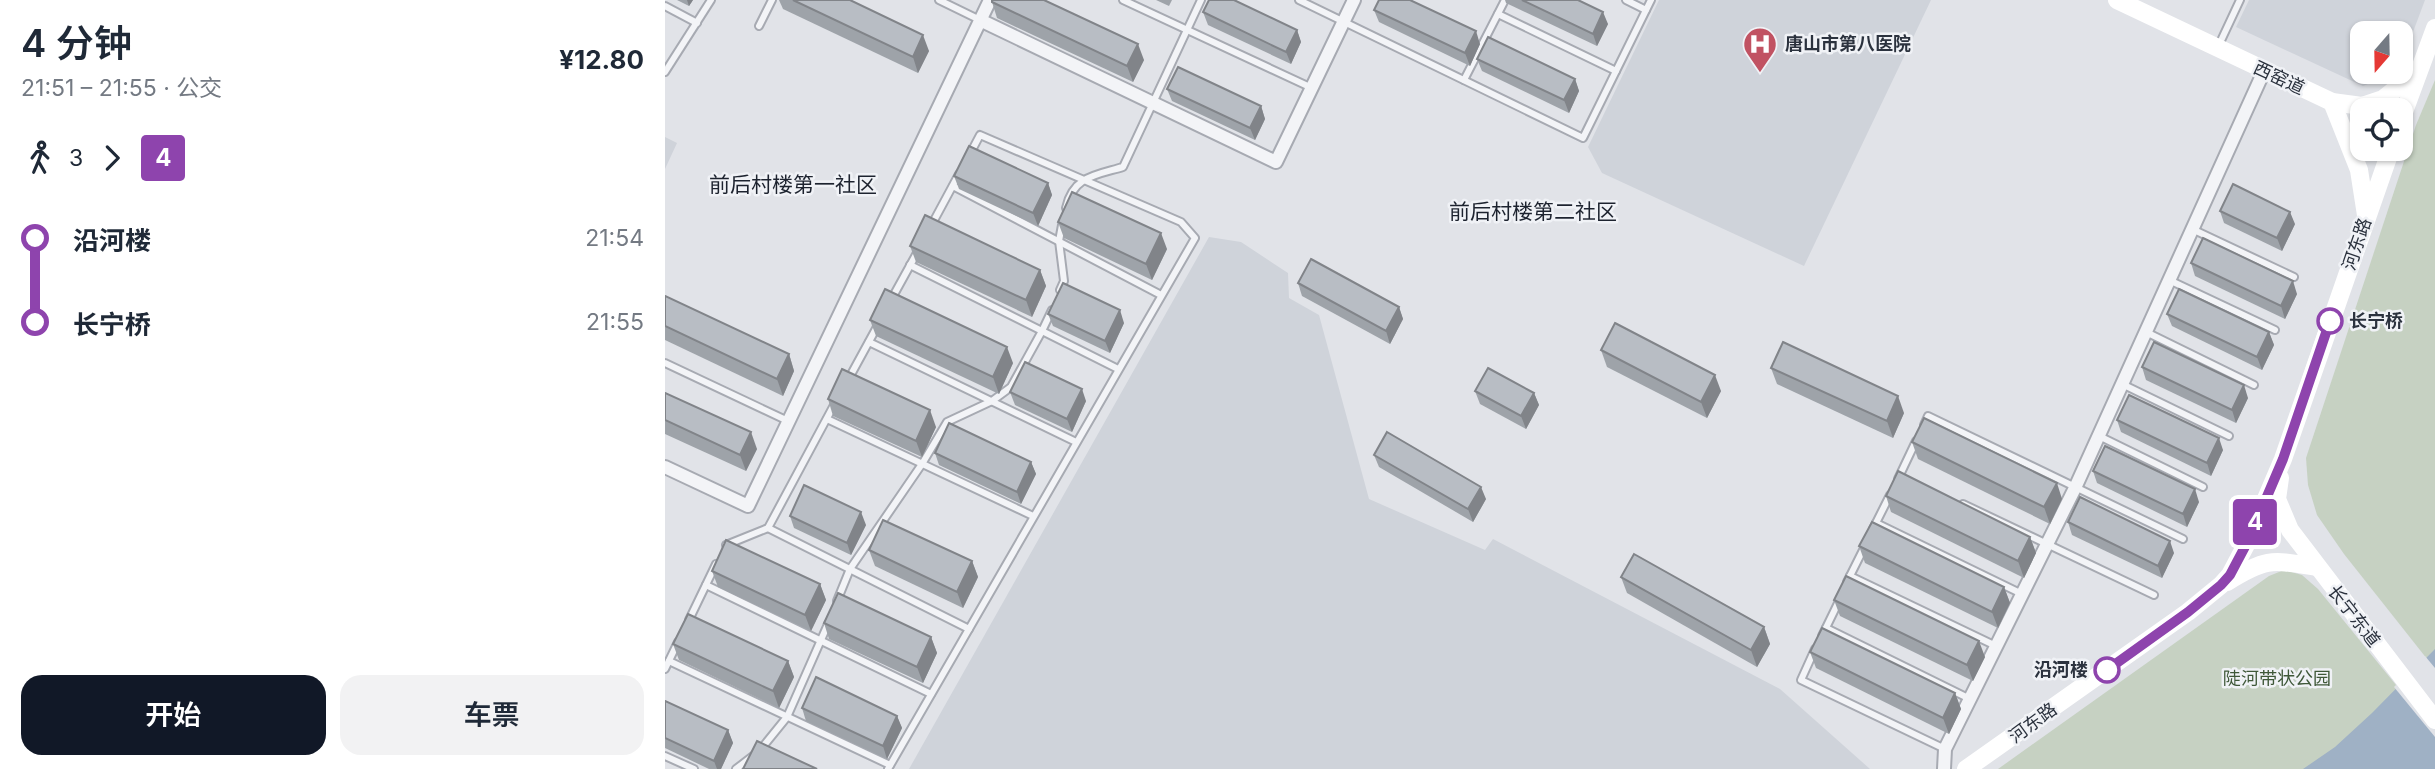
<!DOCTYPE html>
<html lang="zh">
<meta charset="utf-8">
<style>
body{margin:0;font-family:Inter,"Noto Sans SC",sans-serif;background:#f2f2f3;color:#1f2937;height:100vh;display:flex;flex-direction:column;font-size:26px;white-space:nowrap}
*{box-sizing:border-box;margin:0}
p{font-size:23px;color:#747a83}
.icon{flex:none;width:38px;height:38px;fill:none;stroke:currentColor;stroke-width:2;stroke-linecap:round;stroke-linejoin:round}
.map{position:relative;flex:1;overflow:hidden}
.panel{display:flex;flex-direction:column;background:#fff;width:665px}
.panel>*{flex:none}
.badge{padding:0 14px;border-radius:5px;font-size:24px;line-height:46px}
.needle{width:46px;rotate:200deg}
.tools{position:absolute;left:1685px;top:21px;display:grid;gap:14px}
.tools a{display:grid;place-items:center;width:63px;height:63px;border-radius:14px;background:#fff;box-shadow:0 2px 5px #0004;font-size:35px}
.map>.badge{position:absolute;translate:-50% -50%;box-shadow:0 0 0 4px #fff}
.legs{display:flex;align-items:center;gap:10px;height:77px;padding:0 21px;font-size:23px}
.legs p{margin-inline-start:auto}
.summary{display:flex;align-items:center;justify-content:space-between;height:119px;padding:0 21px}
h1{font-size:38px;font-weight:600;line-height:52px}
.action{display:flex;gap:14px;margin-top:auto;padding:14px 21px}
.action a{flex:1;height:80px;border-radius:21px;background:#111827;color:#fff;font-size:28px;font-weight:600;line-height:80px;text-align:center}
.action a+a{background:#f2f2f3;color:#1f2937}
ul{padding:0 21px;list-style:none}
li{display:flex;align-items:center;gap:24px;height:84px;font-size:26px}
li i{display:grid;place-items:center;width:10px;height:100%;margin:0 9px;background:currentColor}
li i::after{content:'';width:18px;height:18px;margin:-9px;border:5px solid;border-radius:50%;background:#fff}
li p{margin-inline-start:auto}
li:first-child i{background:linear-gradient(#0000 50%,currentColor 0)}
li:last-child i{background:linear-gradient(currentColor 50%,#0000 0)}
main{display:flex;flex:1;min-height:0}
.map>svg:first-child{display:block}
.built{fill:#cfd3da}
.green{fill:#c6d1c2}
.water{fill:#9fb1c5}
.pier{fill:#e1e3e8}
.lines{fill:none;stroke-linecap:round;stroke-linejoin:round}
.lane-casing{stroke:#a7aab2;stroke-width:10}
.street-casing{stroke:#a7aab2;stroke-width:16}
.lane{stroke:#f3f4f7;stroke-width:6}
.street{stroke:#f3f4f7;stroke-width:12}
.secondary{stroke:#fff;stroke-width:18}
.wall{fill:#9ea3a9}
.shaded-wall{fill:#818489}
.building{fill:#b8bdc4;stroke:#818489;stroke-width:2}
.line-1-casing{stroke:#fff;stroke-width:16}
.line-1{stroke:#8e44ad;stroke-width:10}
.stop-1-dot{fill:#fff;stroke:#8e44ad;stroke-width:3.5}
.labels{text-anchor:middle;stroke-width:5;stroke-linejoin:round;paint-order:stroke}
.poi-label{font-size:18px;font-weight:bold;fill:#2b323e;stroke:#f0f2f6;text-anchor:start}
.street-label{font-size:18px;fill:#2b323e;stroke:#f0f2f6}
.stop-label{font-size:18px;font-weight:bold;fill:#2b323e;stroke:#f0f2f6;text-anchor:start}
.park-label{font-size:18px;fill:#3f5839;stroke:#f0f2f6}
.quarter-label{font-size:21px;fill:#1d232f;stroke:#f0f2f6}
</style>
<main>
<section class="panel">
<div class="summary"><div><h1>4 分钟</h1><p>21:51 – 21:55 · 公交</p></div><b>¥12.80</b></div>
<div class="legs"><svg class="icon" aria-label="walk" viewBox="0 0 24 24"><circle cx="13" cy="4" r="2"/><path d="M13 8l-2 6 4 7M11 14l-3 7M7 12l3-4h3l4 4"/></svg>3<svg class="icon" aria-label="forward" viewBox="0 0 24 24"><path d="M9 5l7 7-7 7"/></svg><b class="badge" style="background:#8e44ad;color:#fff">4</b></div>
<ul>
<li><i style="color:#8e44ad"></i><b>沿河楼</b><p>21:54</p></li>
<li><i style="color:#8e44ad"></i><b>长宁桥</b><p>21:55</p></li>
</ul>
<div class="action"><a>开始</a><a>车票</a></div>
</section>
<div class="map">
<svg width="1770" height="769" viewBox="0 0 1770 769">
<rect width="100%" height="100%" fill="#e1e3e8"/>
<g class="built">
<polygon points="994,0 1266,0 1139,266 937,173 923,147"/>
<polygon points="1584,0 1760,0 1736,64 1736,33 1698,33 1698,72 1733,72 1698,86 1571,27"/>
<polygon points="0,137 12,143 0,169"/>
<polygon points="544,237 576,242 623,273 624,298 654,315 704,499 820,550 828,539 1115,689 1205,769 244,769"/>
</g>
<g class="green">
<polygon points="1770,80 1770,669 1679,554 1652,515 1643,485 1641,458 1751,125"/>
<polygon points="1619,570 1637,575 1653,589 1770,733 1770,769 1333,769 1604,576"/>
</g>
<polygon class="water" points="1770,649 1770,769 1638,769 1670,747 1707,713"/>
<polygon class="pier" points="1760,656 1770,668 1770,737 1729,687"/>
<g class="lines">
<g class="lane-casing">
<g id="lane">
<polyline points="274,0 315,20"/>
<polyline points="458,0 647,88"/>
<polyline points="634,0 918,138 986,0"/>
<polyline points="961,0 981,10"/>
<polyline points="0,6 32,23"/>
<polyline points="833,14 951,71"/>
<polyline points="94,26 107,0"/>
<polyline points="1553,47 1575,0"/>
<polyline points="0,72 46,0"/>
<polyline points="799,80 840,0"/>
<polyline points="288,186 496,295"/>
<path d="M401,208C408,176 431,175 458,167L536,0"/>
<polyline points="266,226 294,174"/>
<polyline points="1527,229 1629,277"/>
<polyline points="245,265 453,369"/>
<polyline points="1504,280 1610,330"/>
<polyline points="395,290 399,281 394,241 397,225"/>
<polyline points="226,300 253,251"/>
<polyline points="1481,332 1589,385"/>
<polyline points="204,342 411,442"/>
<polyline points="0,363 123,421"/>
<polyline points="183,380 213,325"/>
<polyline points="1457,384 1564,436"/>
<polyline points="162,419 368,516"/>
<polyline points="1259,425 1263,416 1518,539"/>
<polyline points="1434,436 1538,487"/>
<polyline points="1233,479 1251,441"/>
<polyline points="1298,504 1489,595"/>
<polyline points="1211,523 1357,594"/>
<polyline points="103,528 304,629"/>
<polyline points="1208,529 1225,495"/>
<polyline points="61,545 103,528 169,405"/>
<polyline points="1185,576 1331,646"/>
<polyline points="1182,582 1199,548"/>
<polyline points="41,585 266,694"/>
<polyline points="172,601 185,569 257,464 282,422 327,401 346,387 377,331 387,310"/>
<polyline points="24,620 51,564"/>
<polyline points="1161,628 1305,699"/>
<polyline points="1157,636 1175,599"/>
<polyline points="1150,649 1136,680 1280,749"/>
<polyline points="4,661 225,765"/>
<polyline points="0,669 13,642"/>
<polyline points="96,749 122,717 163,624"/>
<polyline points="0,756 29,769"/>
<polyline points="71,769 88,756"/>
<polyline points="223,769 530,238 516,222 315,135 306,152"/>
</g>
</g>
<g class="street-casing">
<g id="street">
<polyline points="315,20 611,162 689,0"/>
<polyline points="0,467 83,506 325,0"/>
<polyline points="1279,769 1280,749 1410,488 1599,71"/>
</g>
</g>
<use href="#lane" class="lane"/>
<use href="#street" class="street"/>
<g class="secondary">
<polyline points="1452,0 1667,102 1697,106 1718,99 1753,71"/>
<polyline points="1667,102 1694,170 1701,215"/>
<polyline points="1736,120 1770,28"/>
<polyline points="1615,478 1612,499 1625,530 1770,720"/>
<path d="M1562,582C1602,557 1607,560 1652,567"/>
<polyline points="1301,769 1523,612 1556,585 1565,575 1583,541 1618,459 1726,149"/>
</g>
</g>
<g class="wall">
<polygon points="12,0 28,0 24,6"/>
<polygon points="114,0 185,0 264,51 253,73 118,9"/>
<polygon points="491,0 507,0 504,6"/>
<polygon points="840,0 913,0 943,24 932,46 841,3"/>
<polygon points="327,2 479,60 468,82 332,18"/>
<polygon points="709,10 815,44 805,66 714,22"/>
<polygon points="538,12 632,30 636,42 626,64 543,25"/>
<polygon points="812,59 910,79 914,91 904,113 817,71"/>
<polygon points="502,89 596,106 600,119 590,140 507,101"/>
<polygon points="289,176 383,183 387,195 373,226 294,189"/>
<polygon points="1555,211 1630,224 1617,251 1559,223"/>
<polygon points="393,222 502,249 487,280 399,238"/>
<polygon points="245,246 375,270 381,286 367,317 251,262"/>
<polygon points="1526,263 1632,294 1620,319 1530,276"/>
<polygon points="633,283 734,307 738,319 725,344 637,296"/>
<polygon points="0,296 124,354 129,371 118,396 0,340"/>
<polygon points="383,314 459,323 445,353 388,326"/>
<polygon points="1502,314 1604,332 1609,345 1597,370 1507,326"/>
<polygon points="205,320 348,363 334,394 211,336"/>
<polygon points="936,350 1056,391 1042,418 942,367"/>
<polygon points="1477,367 1583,398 1571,423 1481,380"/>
<polygon points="1106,368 1239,413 1228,438 1112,384"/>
<polygon points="810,391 869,393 874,405 861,429 815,404"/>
<polygon points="345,392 421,401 407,432 350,405"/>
<polygon points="0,393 92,449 81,471 0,434"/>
<polygon points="163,399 271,427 257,457 168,416"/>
<polygon points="1452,420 1558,450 1546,476 1456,432"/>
<polygon points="1247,442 1397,499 1385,524 1253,459"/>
<polygon points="270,453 366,462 371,474 356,504 274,465"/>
<polygon points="709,455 821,499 808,522 714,467"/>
<polygon points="1428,471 1534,502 1522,527 1432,483"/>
<polygon points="1221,496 1365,537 1371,553 1359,578 1226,512"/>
<polygon points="125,516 201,525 186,555 129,528"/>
<polygon points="1403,522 1509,553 1497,578 1407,535"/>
<polygon points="1194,546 1339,587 1345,603 1333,628 1200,563"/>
<polygon points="204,550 307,561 313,577 298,608 210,566"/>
<polygon points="47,571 155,584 161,600 146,631 53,587"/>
<polygon points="956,577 1099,627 1105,644 1092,667 962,593"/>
<polygon points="1169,600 1320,657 1308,681 1175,616"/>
<polygon points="159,623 266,637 272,653 258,683 164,639"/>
<polygon points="8,644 123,661 129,677 114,708 14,660"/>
<polygon points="1145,652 1290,693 1296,709 1284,734 1151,668"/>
<polygon points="0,701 63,730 68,743 56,769 44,769 0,748"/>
<polygon points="137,708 232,716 237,728 222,759 141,721"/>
</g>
<g class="shaded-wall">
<polygon points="22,0 28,0 24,6"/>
<polygon points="938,12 943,24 932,46 928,34"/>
<polygon points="632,30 636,42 626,64 621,52"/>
<polygon points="811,31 815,44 805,66 800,53"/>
<polygon points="258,35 264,51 253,73 248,57"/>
<polygon points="473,44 479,60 468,82 462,66"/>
<polygon points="910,79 914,91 904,113 899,100"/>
<polygon points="596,106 600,119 590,140 585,128"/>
<polygon points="383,183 387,195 373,226 368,213"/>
<polygon points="1625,212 1630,224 1617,251 1612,238"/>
<polygon points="496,233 502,249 487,280 481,264"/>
<polygon points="375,270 381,286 367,317 361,300"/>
<polygon points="1628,281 1632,294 1620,319 1616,306"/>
<polygon points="734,307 738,319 725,344 721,331"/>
<polygon points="455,310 459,323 445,353 440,341"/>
<polygon points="1604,332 1609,345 1597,370 1592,357"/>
<polygon points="342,347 348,363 334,394 328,377"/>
<polygon points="124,354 129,371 118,396 112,379"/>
<polygon points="1050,375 1056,391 1042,418 1036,402"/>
<polygon points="1579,385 1583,398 1571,423 1567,410"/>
<polygon points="417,389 421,401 407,432 402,419"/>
<polygon points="869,393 874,405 861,429 856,416"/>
<polygon points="1233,396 1239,413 1228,438 1222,421"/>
<polygon points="265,410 271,427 257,457 251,441"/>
<polygon points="86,432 92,449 81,471 75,455"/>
<polygon points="1554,438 1558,450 1546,476 1542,463"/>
<polygon points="366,462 371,474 356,504 352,492"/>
<polygon points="1392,483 1397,499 1385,524 1379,507"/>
<polygon points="816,487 821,499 808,522 803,509"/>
<polygon points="1530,489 1534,502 1522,527 1518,514"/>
<polygon points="196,512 201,525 186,555 182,543"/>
<polygon points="1365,537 1371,553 1359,578 1353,561"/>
<polygon points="1505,541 1509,553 1497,578 1493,566"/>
<polygon points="307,561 313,577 298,608 292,592"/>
<polygon points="155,584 161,600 146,631 140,615"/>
<polygon points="1339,587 1345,603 1333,628 1327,612"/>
<polygon points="1099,627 1105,644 1092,667 1086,650"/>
<polygon points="266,637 272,653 258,683 252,667"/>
<polygon points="1314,641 1320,657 1308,681 1302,665"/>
<polygon points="123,661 129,677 114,708 108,691"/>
<polygon points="1290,693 1296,709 1284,734 1278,718"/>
<polygon points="232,716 237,728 222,759 218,746"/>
<polygon points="63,730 68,743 56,769 52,769 49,761"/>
</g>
<g class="building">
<polygon points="128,0 185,0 258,35 248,57"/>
<polygon points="327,0 379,0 473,44 462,66 327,2"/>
<polygon points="544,0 569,0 632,30 621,52 538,12"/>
<polygon points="714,0 745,0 811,31 800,53 709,10"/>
<polygon points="857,0 913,0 938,12 928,34"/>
<polygon points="823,37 910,79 899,100 812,59"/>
<polygon points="513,67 596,106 585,128 502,89"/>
<polygon points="304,146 383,183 368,213 289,176"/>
<polygon points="1568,184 1625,212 1612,238 1555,211"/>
<polygon points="407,192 496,233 481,264 393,222"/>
<polygon points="260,215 375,270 361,300 245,246"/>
<polygon points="1538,238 1628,281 1616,306 1526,263"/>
<polygon points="646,259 734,307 721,331 633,283"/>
<polygon points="398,283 455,310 440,341 383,314"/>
<polygon points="220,289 342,347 328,377 205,320"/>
<polygon points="1514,289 1604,332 1592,357 1502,314"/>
<polygon points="0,296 124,354 112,379 0,326"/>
<polygon points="950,323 1050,375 1036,402 936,350"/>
<polygon points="1118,342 1233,396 1222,421 1106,368"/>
<polygon points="1489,342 1579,385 1567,410 1477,367"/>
<polygon points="360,362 417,389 402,419 345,392"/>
<polygon points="823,368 869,393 856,416 810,391"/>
<polygon points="177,369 265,410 251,441 163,399"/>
<polygon points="0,393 86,432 75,455 0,420"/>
<polygon points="1464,395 1554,438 1542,463 1452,420"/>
<polygon points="1259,418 1392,483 1379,507 1247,442"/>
<polygon points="284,423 366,462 352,492 270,453"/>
<polygon points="722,432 816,487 803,509 709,455"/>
<polygon points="1440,446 1530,489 1518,514 1428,471"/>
<polygon points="1233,471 1365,537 1353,561 1221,496"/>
<polygon points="139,485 196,512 182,543 125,516"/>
<polygon points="1415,497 1505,541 1493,566 1403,522"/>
<polygon points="218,520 307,561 292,592 204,550"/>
<polygon points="1207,522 1339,587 1327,612 1194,546"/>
<polygon points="61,540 155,584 140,615 47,571"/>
<polygon points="969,554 1099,627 1086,650 956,577"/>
<polygon points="1181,576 1314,641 1302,665 1169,600"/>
<polygon points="173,593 266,637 252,667 159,623"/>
<polygon points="23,614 123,661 108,691 8,644"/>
<polygon points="1157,628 1290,693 1278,718 1145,652"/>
<polygon points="151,677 232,716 218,746 137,708"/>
<polygon points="0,701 63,730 49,761 0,738"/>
<polygon points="92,741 152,769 78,769"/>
</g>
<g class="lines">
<g class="line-1-casing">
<polyline id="line-1" points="1442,670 1523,612 1556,585 1565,575 1583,541 1618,459 1665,321"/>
</g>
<use href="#line-1" class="line-1"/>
</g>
<defs>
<g id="hospital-pin" transform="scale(1.75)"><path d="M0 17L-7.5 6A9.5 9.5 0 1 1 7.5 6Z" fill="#c15262" stroke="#f0f2f6"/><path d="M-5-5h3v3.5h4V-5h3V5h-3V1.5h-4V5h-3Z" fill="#fff"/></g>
</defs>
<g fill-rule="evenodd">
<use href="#hospital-pin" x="1095" y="44"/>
</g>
<g class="stop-1-dot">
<circle cx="1665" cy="321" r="12"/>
<circle cx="1442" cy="670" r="12"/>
</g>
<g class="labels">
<g class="poi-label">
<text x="1120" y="50">唐山市第八医院</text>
</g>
<g class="street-label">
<text transform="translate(1614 78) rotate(25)" y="6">西窑道</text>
<text transform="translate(1692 244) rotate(-71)" y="6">河东路</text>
<text transform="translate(1689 616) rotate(52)" y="6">长宁东道</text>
<text transform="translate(1368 723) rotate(-36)" y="6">河东路</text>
</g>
<g class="stop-label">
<text x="1684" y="327">长宁桥</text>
<text x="1423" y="676" text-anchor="end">沿河楼</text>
</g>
<g class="park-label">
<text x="1612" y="685">陡河带状公园</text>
</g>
<g class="quarter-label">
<text x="128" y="192">前后村楼第一社区</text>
<text x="868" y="219">前后村楼第二社区</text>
</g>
</g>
</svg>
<div class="tools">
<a><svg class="needle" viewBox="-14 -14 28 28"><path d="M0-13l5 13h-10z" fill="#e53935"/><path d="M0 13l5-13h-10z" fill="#747a83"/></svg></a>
<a><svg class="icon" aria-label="locate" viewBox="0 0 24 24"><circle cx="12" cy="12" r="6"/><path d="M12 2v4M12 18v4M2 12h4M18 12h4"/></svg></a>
</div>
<b class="badge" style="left:1590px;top:522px;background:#8e44ad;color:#fff">4</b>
</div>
</main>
